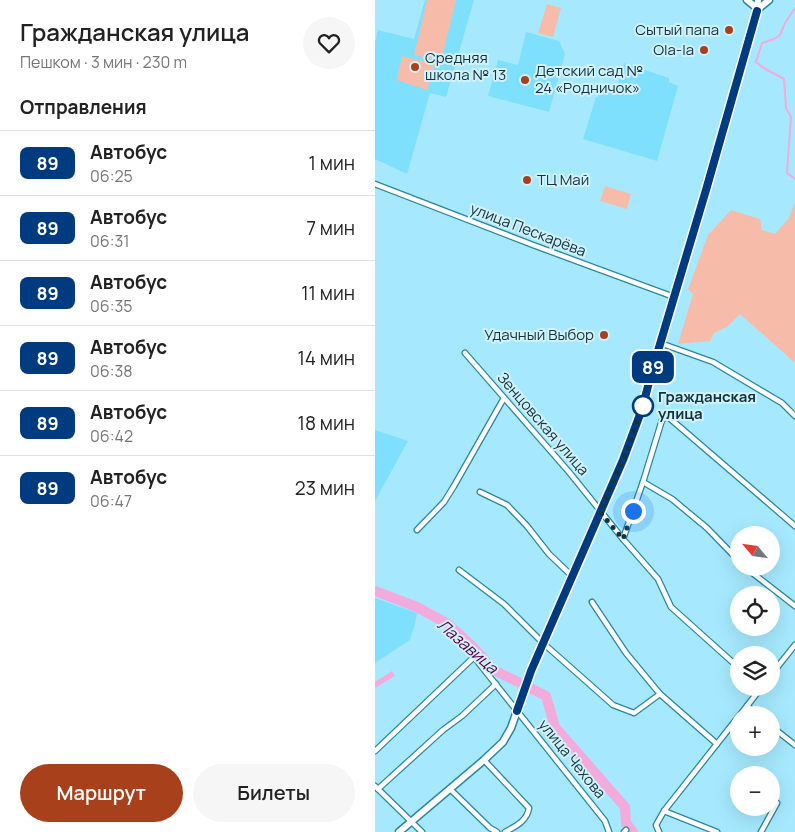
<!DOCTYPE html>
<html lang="ru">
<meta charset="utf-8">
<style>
body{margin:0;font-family:Manrope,sans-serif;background:#f6f6f6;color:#222;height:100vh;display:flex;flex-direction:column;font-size:19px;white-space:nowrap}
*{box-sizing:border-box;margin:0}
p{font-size:16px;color:#767676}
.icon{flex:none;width:28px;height:28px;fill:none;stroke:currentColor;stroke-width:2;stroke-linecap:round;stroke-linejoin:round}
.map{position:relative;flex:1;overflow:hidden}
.panel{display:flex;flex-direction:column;background:#fff;width:375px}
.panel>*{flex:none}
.badge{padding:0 10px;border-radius:8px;font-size:18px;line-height:32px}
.needle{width:32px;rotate:299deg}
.tools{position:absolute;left:355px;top:526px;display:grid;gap:10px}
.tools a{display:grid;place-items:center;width:50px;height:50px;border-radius:50%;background:#fff;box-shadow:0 5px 20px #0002;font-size:25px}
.you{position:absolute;width:25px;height:25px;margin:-12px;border:4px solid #fff;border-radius:50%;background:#1a73e8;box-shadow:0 0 0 8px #1a73e833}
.map>.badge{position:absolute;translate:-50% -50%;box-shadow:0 0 0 2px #fff}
h2{padding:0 20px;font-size:19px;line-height:45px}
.round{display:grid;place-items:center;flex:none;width:52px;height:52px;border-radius:26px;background:#f6f6f6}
.headline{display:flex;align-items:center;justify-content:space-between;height:85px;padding:0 20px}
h1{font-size:24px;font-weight:600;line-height:38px}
.cta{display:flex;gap:10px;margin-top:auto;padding:10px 20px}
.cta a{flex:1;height:58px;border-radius:30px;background:#a8411b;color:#fff;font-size:20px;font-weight:600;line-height:58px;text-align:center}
.cta a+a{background:#f6f6f6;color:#222}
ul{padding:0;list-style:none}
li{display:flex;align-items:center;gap:15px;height:65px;padding:0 20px;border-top:1px solid #e0e0e0}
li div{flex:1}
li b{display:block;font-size:19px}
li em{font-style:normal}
li .badge{min-width:55px;font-weight:700;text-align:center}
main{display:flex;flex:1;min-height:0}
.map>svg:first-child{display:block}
.built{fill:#7ee0fd}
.green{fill:#f7bca9}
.water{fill:#f3abdc}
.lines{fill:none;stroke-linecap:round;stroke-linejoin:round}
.stream{stroke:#f3abdc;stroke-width:2}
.river{stroke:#f3abdc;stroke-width:10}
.street-casing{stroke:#2a869e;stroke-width:7}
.secondary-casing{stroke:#2a869e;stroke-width:9}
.street{stroke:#fff;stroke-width:4.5}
.secondary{stroke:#fff;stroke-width:6}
.line-casing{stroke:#fff;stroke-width:11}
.line{stroke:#003b80;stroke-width:8}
.walk{stroke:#103540;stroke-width:5;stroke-dasharray:0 9}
.poi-dot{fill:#a8411b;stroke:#d1f1fb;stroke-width:2}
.stop-dot{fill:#fff;stroke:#003b80;stroke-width:2.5}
.labels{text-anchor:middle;stroke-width:4;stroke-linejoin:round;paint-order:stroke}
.poi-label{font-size:15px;fill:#103540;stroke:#d1f1fb;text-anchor:end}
.street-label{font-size:15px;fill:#103540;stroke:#d1f1fb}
.stop-label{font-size:15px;font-weight:bold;fill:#103540;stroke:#d1f1fb;text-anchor:start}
.water-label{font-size:16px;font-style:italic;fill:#504;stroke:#d1f1fb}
</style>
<main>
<section class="panel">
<div class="headline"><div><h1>Гражданская улица</h1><p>Пешком · 3 мин · 230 m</p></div><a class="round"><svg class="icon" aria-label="heart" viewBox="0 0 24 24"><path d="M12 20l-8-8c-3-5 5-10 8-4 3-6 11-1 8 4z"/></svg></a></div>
<h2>Отправления</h2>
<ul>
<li><span class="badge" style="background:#003b80;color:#fff">89</span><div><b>Автобус</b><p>06:25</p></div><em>1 мин</em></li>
<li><span class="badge" style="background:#003b80;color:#fff">89</span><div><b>Автобус</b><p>06:31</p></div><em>7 мин</em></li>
<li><span class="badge" style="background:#003b80;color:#fff">89</span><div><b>Автобус</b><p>06:35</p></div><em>11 мин</em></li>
<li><span class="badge" style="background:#003b80;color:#fff">89</span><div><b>Автобус</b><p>06:38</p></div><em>14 мин</em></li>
<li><span class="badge" style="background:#003b80;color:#fff">89</span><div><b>Автобус</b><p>06:42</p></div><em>18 мин</em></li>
<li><span class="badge" style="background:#003b80;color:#fff">89</span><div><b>Автобус</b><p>06:47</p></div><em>23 мин</em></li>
</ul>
<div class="cta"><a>Маршрут</a><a>Билеты</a></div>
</section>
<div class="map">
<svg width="420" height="832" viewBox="0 0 420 832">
<rect width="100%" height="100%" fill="#a6e9fe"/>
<g class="built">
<polygon points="50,0 99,0 71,97 55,93 32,174 0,159 0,42 3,30 39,39"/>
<polygon points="151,32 184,41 190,54 174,112 113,96 123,60 143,65"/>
<polygon points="249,63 294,78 294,82 303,86 282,161 208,139 221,97 223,97 227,87 241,90"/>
<polygon points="0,430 33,441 0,501"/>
<polygon points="0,598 42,613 40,624 35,640 0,663"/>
</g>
<g class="green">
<polygon points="52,0 81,0 66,61 39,55"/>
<polygon points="172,4 186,8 178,37 163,33"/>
<polygon points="27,56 60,64 52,90 22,80"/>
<polygon points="230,186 256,194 252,209 225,201"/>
<polygon points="420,202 420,363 365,314 352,327 339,333 335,341 303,344 318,294 313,289 333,235 356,210 385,219 387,230 400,234 414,218"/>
</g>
<polygon class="water" points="17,671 20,676 0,688 0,682"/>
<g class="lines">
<polyline class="stream" points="420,8 410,23 405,35 399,39 387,43 381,62 387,67 409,79 411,108 416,117 412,173 420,179"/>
<polyline class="river" points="0,591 42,607 73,624 98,647 119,670 171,696 180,727 250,807 251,823 258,832"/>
<g class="street-casing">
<g id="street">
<polyline points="0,184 158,245 299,297"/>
<polyline points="285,343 338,362 407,403 420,416"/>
<polyline points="90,353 194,472 248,539 283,579 296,607 364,668"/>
<polyline points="268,482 297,499 332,528 364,561"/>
<polyline points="105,492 132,505 152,526 174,554 197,576"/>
<polyline points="42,530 69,502 79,486 129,398"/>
<polyline points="248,539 268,482 287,420 292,416 420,526"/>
<polyline points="371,568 420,606"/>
<polyline points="84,570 129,604 168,643 238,705 259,713 285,694"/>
<polyline points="217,602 251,653 285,694 342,744"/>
<polyline points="396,675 420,645"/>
<polyline points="372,706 383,715"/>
<polyline points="365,715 386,688"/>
<polyline points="396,726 420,745"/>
<polyline points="0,751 99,657 230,821 234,832"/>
<path d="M109,760L154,808C152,821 141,826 130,832"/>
<polyline points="0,786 47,832"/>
<polyline points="3,789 68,730 87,716 121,684"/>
<polyline points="75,789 115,828 122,832"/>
<polyline points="289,811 342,832"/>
<polyline points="249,832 251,830"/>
<polyline points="284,832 281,825 289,811 364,716"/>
<polyline points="386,832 402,803"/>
</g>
</g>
<g class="secondary-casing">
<g id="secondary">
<polyline points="372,0 383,9"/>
<polyline points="383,9 394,0"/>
<polyline points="24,832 109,760 128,742 136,728 156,671 248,460 267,409 277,371 331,190 382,11 383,0"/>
</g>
</g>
<use href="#street" class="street"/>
<use href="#secondary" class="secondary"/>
</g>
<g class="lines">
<g class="line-casing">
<polyline id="line" points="142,711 156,671 248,460 267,409 277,371 331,190 382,11"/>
</g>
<use href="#line" class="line"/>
<polyline class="walk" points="258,511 248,539 225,512 248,460 269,404 268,406"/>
</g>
<g class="poi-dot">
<circle cx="354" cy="30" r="5"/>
<circle cx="329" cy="50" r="5"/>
<circle cx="40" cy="67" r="5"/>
<circle cx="150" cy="80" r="5"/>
<circle cx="152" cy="180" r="5"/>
<circle cx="229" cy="335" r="5"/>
</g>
<circle class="stop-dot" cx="268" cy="406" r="10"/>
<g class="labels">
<g class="poi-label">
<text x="344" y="35">Сытый папа</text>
<text x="319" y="55">Ola-la</text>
<text x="50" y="63" text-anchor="start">Средняя<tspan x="50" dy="17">школа № 13</tspan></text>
<text x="160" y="76" text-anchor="start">Детский сад №<tspan x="160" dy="17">24 «Родничок»</tspan></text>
<text x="162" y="185" text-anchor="start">ТЦ Май</text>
<text x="219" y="340">Удачный Выбор</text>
</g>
<g class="street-label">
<text transform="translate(153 230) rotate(21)" y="5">улица Пескарёва</text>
<text transform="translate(168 424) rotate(49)" y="5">Зенцовская улица</text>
<text transform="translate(197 759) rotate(51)" y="5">улица Чехова</text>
</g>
<g class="stop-label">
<text x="283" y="402">Гражданская<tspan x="283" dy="17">улица</tspan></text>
</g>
<g class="water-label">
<text transform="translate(93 646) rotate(41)" y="6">Лазавица</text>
</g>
</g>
</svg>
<div class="tools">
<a><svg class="needle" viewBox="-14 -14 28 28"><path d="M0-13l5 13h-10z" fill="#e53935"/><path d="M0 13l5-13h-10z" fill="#767676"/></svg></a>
<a><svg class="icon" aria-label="locate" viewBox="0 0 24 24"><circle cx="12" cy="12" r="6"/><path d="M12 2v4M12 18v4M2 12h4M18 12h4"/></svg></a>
<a><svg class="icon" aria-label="layers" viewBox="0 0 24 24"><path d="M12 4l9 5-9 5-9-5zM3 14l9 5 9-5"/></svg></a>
<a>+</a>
<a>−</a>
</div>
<div class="you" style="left:258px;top:511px"></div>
<b class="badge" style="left:278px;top:367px;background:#003b80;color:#fff">89</b>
</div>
</main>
